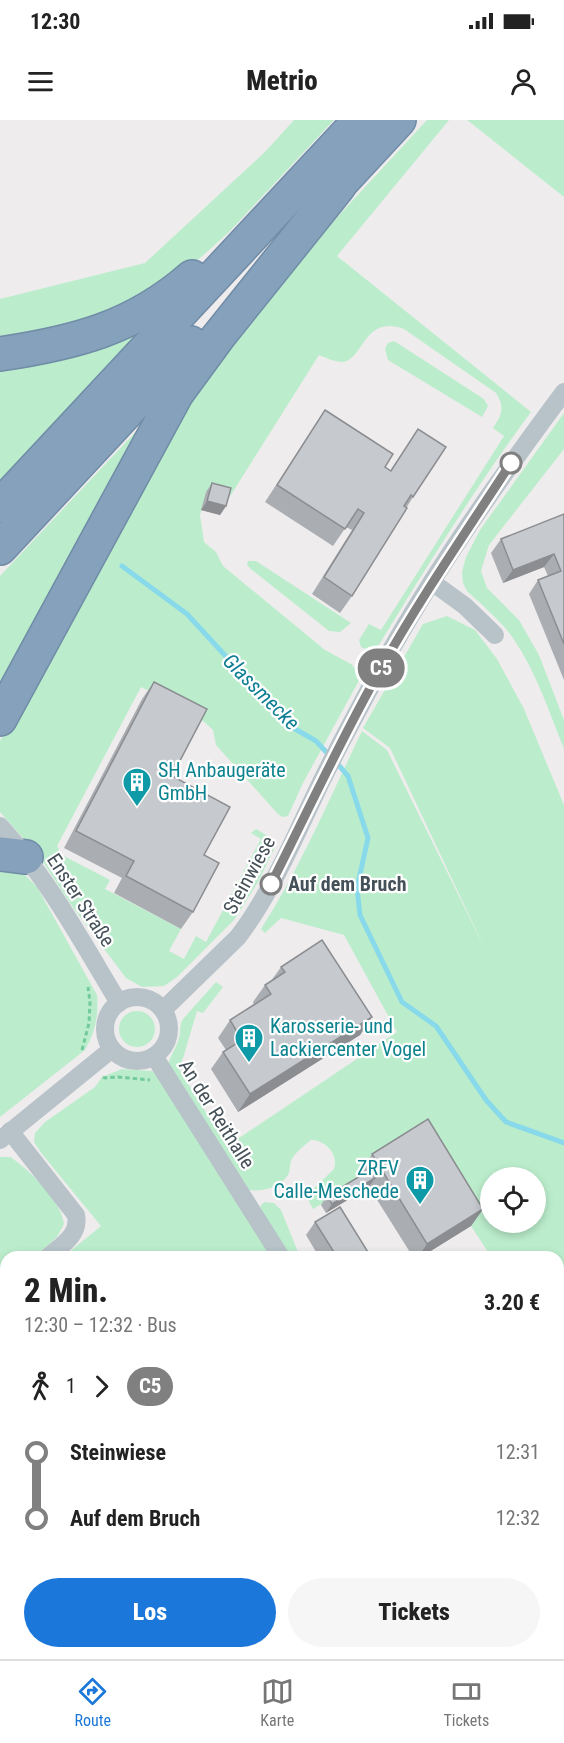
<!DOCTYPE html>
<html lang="de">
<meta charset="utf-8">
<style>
body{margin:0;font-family:"Roboto Condensed",sans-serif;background:#f6f6f6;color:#222;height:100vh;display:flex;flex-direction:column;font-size:22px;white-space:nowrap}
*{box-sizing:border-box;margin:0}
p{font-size:20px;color:#767676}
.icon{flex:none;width:33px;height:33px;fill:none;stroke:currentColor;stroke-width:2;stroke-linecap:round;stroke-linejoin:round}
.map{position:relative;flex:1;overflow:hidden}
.drawer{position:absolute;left:0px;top:1131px;width:564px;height:408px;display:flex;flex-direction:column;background:#fff;border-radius:18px 18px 0 0;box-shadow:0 3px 9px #0003}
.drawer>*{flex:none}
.badge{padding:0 12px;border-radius:20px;font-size:21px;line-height:39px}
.controls{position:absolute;left:480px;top:1047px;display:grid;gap:12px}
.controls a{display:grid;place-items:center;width:66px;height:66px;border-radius:50%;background:#fff;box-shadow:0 3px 9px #0003;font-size:30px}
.map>.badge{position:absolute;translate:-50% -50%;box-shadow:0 0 0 3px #fff}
.legs{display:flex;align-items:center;gap:9px;height:66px;padding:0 24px;font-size:20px}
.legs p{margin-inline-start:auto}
.head{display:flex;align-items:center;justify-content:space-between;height:102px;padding:0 24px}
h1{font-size:33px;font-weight:800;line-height:45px}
.primary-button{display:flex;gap:12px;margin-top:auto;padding:12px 24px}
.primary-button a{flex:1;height:69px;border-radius:36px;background:#1c77da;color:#fff;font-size:24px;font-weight:800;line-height:69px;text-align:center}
.primary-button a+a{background:#f6f6f6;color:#222}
ul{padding:0 24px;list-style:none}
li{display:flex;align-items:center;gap:21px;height:66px;font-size:22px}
li i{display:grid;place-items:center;width:9px;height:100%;margin:0 8px;background:currentColor}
li i::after{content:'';width:15px;height:15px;margin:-8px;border:4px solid;border-radius:50%;background:#fff}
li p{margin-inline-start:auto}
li:first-child i{background:linear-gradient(#0000 50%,currentColor 0)}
li:last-child i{background:linear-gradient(currentColor 50%,#0000 0)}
.status{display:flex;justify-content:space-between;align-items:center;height:42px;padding:0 30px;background:#fff;direction:ltr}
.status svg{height:16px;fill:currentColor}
header{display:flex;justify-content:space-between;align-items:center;height:78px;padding:0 24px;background:#fff;font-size:27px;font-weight:800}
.tabs{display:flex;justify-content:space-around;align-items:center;height:84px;border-top:2px solid #e0e0e0;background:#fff;font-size:16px;color:#767676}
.tabs a{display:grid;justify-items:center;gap:3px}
.tabs .active{color:#1c77da}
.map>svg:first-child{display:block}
.green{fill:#bbedcc;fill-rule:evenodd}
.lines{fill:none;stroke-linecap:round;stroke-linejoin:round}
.stream{stroke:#88d9ea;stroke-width:5}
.motorway-casing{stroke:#708ca7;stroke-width:36}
.path{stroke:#73ca9c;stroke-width:3;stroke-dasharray:4.5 3;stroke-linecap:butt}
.minor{stroke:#b8c2c9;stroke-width:18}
.motorway{stroke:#85a1bb;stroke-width:33}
.wall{fill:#aaaeb2}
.shaded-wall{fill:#8b8d91}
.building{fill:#c6cacf;stroke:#8b8d91;stroke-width:1.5}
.line-1-casing{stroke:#fff;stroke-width:14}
.line-1{stroke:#808080;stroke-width:9}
.stop-1-dot{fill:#fff;stroke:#808080;stroke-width:3}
.labels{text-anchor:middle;stroke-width:4.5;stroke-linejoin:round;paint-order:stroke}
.culture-label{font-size:20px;fill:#0d838f;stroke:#fff;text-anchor:start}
.street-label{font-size:20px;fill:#455159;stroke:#fff}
.stop-label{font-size:20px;font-weight:bold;fill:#455159;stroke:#fff;text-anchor:start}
.water-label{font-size:21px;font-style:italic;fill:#0f7e94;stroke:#fff}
</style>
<div class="status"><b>12:30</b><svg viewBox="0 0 49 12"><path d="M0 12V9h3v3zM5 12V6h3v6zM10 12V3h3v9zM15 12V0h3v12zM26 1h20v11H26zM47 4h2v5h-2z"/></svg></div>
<header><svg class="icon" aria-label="menu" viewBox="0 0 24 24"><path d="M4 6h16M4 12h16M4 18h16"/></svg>Metrio<svg class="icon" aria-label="person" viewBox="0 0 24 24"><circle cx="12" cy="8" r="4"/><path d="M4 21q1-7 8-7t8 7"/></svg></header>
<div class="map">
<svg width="564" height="1539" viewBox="0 0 564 1539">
<rect width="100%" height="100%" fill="#efeced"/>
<g class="green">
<polygon points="294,0 334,0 228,113 180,156 123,192 63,207 0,218 0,179 145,143 265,32"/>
<path d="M427,0H449L337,136L531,292C474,369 424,451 374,533L361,527L359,520L369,504L381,510L504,316L493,308C502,295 505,287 496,273L404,209C363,194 363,242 342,242C335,242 326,238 319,235L229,378L206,373L200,395L204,422L216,432L223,446L325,530L351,544L362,555L303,663L288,696L282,697L277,693L216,625L213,610L194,593L141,567L57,726L62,735L110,760L105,769L181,809L169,831L184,839L196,816L206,822L261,719L251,713L256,709L273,719L275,727L258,762L234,800L177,857L164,866L142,867L126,858L74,789L39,736L0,692V621L84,468L218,235L317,119Z"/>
<polygon points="467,0 564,0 564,77 471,3"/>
<polygon points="152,204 0,360 0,246"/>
<polygon points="394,221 484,279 488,286 482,297 388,240 385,229 388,223"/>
<polygon points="161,285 0,582 0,456"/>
<path d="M564,293V329L489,425L481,451L487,468L519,500L539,535L564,600V629C549,591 536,552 513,518C501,501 483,486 467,471L463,463L462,452L466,437L480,410Z"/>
<polygon points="248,441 256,441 351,503 340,512 329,511 252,450 247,445"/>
<path d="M447,496L475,510L497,539L524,589L564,685V1350L558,1344V1137H481L488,1132L471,1106L360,1051L364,1059L313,1089L306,1076L334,1049C339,1035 326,1020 311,1020C305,1025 294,1033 291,1041C289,1046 291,1050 288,1055C280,1068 262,1072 248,1070L167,947C170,936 176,929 179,918C181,911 179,905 183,899L216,862L223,867L203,893L197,891L184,935L179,949L227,1026L397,912L344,815L281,798L265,813L261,809C301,747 330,677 362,611L387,630L486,831L390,628L363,608L423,504ZM490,1058H536V1102H490Z"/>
<path d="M0,742L16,746L37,767L97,875C99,895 95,913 85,930L0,997Z"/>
<circle cx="137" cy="909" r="18"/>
<polygon points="122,949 152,951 158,955 274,1137 63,1137 101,1106 42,1034 34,1022 35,1013 45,1002 95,967 102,957"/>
<path d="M0,1037H10C28,1048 62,1082 64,1104L57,1117L35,1137H6V1161L0,1166Z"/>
<polygon points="265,1082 274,1083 281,1090 300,1137 288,1137 259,1089 262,1084"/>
<polygon points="6,1183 6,1246 0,1238 0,1188"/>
<polygon points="6,1308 6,1442 0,1442 0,1313"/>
<polygon points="345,1533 479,1533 488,1539 348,1539"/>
</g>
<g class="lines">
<g class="stream">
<polyline points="122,446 187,494 290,606 316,621 329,635"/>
<polyline points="336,642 348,656 368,718 357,768 360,795 402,882 436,906 486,980 506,1002 564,1023"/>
</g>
<g class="motorway-casing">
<g id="motorway">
<polyline points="323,82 399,0"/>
<path d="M0,234C74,223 134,208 192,157"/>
<polyline points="0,386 360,0"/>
<polyline points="0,428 191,223"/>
<polyline points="0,599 177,273 218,217 339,66"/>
<polyline points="0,734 26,737"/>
</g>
</g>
<g class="path">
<polyline points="82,930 89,903 90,882 88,867"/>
<polyline points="103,957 105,958 118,957 150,960"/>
</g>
<g class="minor">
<polyline points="432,462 465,486 495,515"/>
<path d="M0,706C48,758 82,822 119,883"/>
<circle cx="137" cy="909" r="32"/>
<path d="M163,890L238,817C270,775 291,725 314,677C331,640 351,604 370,568C425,464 494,366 564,272"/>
<polyline points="154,936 281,1137"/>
<path d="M10,1011L76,1095C80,1115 62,1125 48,1137"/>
<polyline points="0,1020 112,929"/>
<polyline points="0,1178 6,1173"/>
<polyline points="0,1414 6,1414"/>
<polyline points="558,1465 564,1469"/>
</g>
<use href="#motorway" class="motorway"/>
</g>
<g class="wall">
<polygon points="325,290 385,347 390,351 418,309 413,377 352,476 340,493 312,474 352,410 346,407 333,426 265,382"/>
<polygon points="212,363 226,386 220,395 201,390 206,372"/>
<polygon points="564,394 564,560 529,474 538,460 548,456 544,447 503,463 491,433 501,419"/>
<polygon points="154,562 172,656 204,735 193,792 181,809 114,773 122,758 64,728 142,579"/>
<polygon points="281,847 372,897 360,915 238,992 211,949 223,932 226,930 218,918 230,900 254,885 253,882 265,865 271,861"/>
<polygon points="372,1034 483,1089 471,1106 421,1137 413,1137 369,1067 326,1093 321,1085 327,1076 362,1055 360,1052"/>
<polygon points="315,1102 371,1137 319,1137 306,1115"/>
<polygon points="536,1533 548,1533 544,1538"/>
</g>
<g class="shaded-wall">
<polygon points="207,381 226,386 220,395 201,390"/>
<polygon points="554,434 544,447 503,463 513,450"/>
<polygon points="372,897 360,915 238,992 250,974"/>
<polygon points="375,1058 369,1067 326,1093 332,1084"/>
<polygon points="483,1089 471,1106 421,1137 418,1137 427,1124"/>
<polygon points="6,1288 6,1295 0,1300 0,1293"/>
</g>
<g class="building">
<polygon points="325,290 393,334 385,347 391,351 418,309 446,327 413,377 411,375 404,386 407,388 352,476 324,457 364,393 358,389 345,409 277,365"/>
<polygon points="212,363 231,368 226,386 207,381"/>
<polygon points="564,394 564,524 538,460 561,451 554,434 513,450 501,419"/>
<polygon points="154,562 207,589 172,656 230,687 204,735 219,743 193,792 126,756 134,741 76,711"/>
<polygon points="322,820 372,897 250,974 223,932 242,920 230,900 271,874 265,865 285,852 281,847"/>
<polygon points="428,999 483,1089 427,1124 372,1034"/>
<polygon points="370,1050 375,1058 332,1084 327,1076"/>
<polygon points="340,1087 371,1137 337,1137 315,1102"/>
<polygon points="0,1244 6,1252 6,1288 0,1293"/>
<polygon points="558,1485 564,1489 564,1510 558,1518"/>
</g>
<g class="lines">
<g class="line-1-casing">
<path id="line-1" d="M271,764C307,693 340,621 379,552C419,480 466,412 511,343"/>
</g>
<use href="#line-1" class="line-1"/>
</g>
<defs>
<g id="building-pin" transform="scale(1.5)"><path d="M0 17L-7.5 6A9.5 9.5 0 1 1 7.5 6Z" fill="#0f9aa8" stroke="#fff"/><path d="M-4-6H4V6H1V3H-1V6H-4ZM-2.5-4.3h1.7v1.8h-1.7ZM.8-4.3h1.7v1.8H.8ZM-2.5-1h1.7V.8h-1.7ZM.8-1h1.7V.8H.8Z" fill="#fff"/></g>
</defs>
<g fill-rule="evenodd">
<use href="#building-pin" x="137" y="662"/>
<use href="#building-pin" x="249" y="918"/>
<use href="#building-pin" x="420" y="1060"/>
</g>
<g class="stop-1-dot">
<circle cx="511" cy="343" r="10"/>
<circle cx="271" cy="764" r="10"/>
</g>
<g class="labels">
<g class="culture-label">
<text x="158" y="657">SH Anbaugeräte<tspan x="158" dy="23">GmbH</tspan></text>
<text x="270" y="913">Karosserie- und<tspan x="270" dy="23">Lackiercenter Vogel</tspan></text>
<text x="399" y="1055" text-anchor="end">ZRFV<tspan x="399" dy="23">Calle-Meschede</tspan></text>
</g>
<g class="street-label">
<text transform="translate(249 755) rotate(-61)" y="7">Steinwiese</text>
<text transform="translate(81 780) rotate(57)" y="7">Enster Straße</text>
<text transform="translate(217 994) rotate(58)" y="7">An der Reithalle</text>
</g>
<g class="stop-label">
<text x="288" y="771">Auf dem Bruch</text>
</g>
<g class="water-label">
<text transform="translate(261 572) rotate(45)" y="7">Glassmecke</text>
</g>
</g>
</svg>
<div class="controls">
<a><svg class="icon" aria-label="locate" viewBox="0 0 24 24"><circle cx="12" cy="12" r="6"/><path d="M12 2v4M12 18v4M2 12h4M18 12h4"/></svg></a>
</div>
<b class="badge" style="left:381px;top:548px;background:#808080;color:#fff">C5</b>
<section class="drawer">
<div class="head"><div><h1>2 Min.</h1><p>12:30 – 12:32 · Bus</p></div><b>3.20 €</b></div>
<div class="legs"><svg class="icon" aria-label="walk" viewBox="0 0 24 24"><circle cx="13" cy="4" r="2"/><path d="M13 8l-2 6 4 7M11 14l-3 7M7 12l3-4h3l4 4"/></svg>1<svg class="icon" aria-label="forward" viewBox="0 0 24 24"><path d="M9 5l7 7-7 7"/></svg><b class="badge" style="background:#808080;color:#fff">C5</b></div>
<ul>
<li><i style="color:#808080"></i><b>Steinwiese</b><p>12:31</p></li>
<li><i style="color:#808080"></i><b>Auf dem Bruch</b><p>12:32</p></li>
</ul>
<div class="primary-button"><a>Los</a><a>Tickets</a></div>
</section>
</div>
<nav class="tabs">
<a class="active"><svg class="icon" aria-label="directions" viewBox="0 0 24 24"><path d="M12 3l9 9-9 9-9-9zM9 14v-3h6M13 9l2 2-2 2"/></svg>Route</a>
<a><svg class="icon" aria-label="map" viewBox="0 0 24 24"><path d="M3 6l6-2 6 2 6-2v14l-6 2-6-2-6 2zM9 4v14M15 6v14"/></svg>Karte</a>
<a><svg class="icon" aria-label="tickets" viewBox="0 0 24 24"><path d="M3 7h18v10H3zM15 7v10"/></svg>Tickets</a>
</nav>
